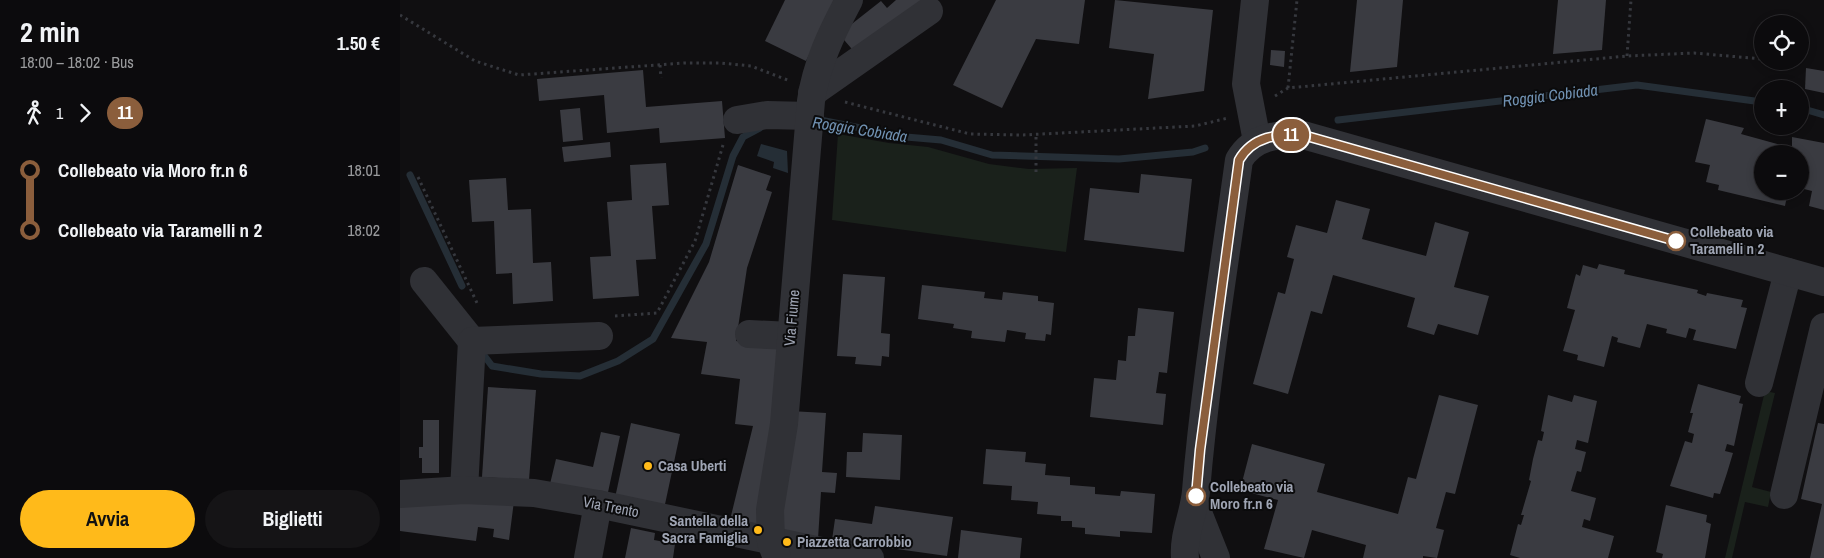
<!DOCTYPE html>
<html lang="it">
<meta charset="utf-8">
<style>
body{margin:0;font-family:"Archivo Narrow",sans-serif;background:#151416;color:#f1f3f6;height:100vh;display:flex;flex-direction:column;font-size:19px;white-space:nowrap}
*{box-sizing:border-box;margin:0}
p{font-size:16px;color:#9a9b9d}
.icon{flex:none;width:28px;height:28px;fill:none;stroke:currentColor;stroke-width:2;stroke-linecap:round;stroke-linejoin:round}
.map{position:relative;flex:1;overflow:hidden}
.panel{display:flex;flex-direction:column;background:#0c0b0d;width:400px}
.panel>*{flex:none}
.badge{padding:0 10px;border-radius:16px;font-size:18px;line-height:32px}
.tools{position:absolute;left:1354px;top:15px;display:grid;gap:10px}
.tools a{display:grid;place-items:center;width:55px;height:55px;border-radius:50%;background:#0c0b0d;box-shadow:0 2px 8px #0003,0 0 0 1px #2c2b2e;font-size:25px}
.map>.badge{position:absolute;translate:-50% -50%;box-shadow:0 0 0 2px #fff}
.legs{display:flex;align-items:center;gap:8px;height:55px;padding:0 20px;font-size:16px}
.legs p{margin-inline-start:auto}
.headline{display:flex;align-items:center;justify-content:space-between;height:85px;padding:0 20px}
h1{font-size:28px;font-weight:800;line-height:38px}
.primary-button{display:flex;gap:10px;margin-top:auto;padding:10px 20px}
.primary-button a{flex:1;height:58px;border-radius:30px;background:#ffba1a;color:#111;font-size:20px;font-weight:800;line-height:58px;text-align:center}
.primary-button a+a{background:#151416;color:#f1f3f6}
ul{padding:0 20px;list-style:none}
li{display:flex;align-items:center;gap:18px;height:60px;font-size:19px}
li i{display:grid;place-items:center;width:8px;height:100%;margin:0 6px;background:currentColor}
li i::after{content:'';width:12px;height:12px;margin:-6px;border:4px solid;border-radius:50%;background:#0c0b0d}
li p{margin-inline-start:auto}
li:first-child i{background:linear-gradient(#0000 50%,currentColor 0)}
li:last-child i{background:linear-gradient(currentColor 50%,#0000 0)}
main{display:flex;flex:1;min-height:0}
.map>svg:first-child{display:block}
.green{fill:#1a211b}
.water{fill:#252e36}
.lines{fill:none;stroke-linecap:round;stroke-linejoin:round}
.stream{stroke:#252e36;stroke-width:7}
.building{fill:#3a3b41}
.path{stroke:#36383e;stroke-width:3;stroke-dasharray:2.5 4;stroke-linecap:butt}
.minor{stroke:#303136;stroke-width:28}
.line-1-casing{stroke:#fff;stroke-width:11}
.line-1{stroke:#8b5e3c;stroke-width:8}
.stop-1-dot{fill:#fff;stroke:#8b5e3c;stroke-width:2.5}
.poi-dot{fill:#ffba1a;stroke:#0b0b0c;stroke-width:2}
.labels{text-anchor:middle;stroke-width:4;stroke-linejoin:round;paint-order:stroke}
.stop-label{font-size:15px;font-weight:bold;fill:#9fa5b4;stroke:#0b0b0c;text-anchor:start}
.street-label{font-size:15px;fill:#9fa5b4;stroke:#0b0b0c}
.poi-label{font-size:15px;font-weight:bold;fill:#9fa5b4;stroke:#0b0b0c;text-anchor:start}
.water-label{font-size:16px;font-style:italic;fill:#7192b3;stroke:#0b0b0c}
</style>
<main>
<section class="panel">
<div class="headline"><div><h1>2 min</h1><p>18:00 – 18:02 · Bus</p></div><b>1.50 €</b></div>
<div class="legs"><svg class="icon" aria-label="walk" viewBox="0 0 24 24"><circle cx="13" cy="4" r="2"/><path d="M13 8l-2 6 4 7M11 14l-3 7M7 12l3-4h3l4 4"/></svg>1<svg class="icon" aria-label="forward" viewBox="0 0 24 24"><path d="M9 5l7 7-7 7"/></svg><b class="badge" style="background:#8b5e3c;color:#fff">11</b></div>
<ul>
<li><i style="color:#8b5e3c"></i><b>Collebeato via Moro fr.n 6</b><p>18:01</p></li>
<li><i style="color:#8b5e3c"></i><b>Collebeato via Taramelli n 2</b><p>18:02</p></li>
</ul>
<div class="primary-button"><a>Avvia</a><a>Biglietti</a></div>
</section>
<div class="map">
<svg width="1424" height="558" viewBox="0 0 1424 558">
<rect width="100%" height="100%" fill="#100f11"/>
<g class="green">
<polygon points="438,134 489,143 528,147 589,164 629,169 677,168 666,252 432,220"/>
<polygon points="1365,391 1375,393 1352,487 1371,492 1368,507 1345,502 1332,558 1325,558"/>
</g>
<polygon class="water" points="361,144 387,151 388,173 373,168 374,162 357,156"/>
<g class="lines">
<g class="stream">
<polyline points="1400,108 1424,115"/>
<polyline points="415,119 506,137 541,140 592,155 719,159 793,152 805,148"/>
<polyline points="938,120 1237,85 1362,102"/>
<polyline points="10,175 62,286"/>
<polyline points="83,354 92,366 141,374 180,376 218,361 253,339 306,244 333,156 343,137 360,128"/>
</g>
</g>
<g class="building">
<polygon points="385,0 437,0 406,61 365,41"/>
<polygon points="496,0 532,0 457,55 439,34 481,1 487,8"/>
<polygon points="596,0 685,0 679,44 636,39 602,108 553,85"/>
<polygon points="715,0 813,10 804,91 748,99 754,54 709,48"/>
<polygon points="957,0 1003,0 997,67 950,72"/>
<polygon points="1158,0 1206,0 1202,50 1153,54"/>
<polygon points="871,50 885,51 884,67 870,65"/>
<polygon points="1406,68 1424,71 1424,93 1405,89"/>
<polygon points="243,70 246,107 322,101 325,138 260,143 259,128 207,133 204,95 139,101 137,79"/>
<polygon points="180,108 183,140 163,142 160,110"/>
<polygon points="1306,119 1344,128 1341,134 1392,148 1392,137 1424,143 1424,210 1409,206 1412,191 1400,188 1400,154 1362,154 1362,191 1388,191 1385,206 1318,190 1319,185 1306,182 1310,165 1295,162"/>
<polygon points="210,142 211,157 164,162 162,147"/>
<polygon points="266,163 269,205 252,206 256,259 236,260 239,296 193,299 190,257 211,256 207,202 232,200 230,165"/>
<polygon points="338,165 371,176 366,190 372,192 347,268 336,341 378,346 378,402 358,530 329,524 353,426 335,424 340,379 301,374 307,342 271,338 309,262"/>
<polygon points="741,174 792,179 784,252 684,240 690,188 739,193"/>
<polygon points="106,178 108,210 131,209 133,263 151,262 153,301 113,304 112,273 96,274 94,221 72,222 69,180"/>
<polygon points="936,200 970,209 962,239 1026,256 1035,222 1069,232 1054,287 1089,296 1078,335 1038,324 1034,335 1007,327 1015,298 933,275 922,314 911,311 888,394 853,384 878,292 885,294 894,259 887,257 896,225 927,233"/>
<polygon points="1199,264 1225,270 1224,274 1298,290 1297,293 1306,296 1307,293 1343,300 1341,307 1347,308 1336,349 1293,340 1296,330 1289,328 1286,338 1266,333 1267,329 1247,324 1240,348 1217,342 1218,338 1212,336 1204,367 1177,360 1178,355 1163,351 1175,310 1167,308 1176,274 1180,276 1183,265 1197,269"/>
<polygon points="443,274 485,277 481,333 490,334 489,357 482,356 481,366 455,364 456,357 437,356"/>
<polygon points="522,285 585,292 584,298 602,300 603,292 638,296 638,301 654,303 651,335 646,334 645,341 625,339 626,333 607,330 605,342 571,338 572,331 553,328 554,324 518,319"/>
<polygon points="738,308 774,312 767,373 759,372 756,393 766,394 763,425 690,417 694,378 716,380 718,360 726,361 728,336 735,336"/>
<polygon points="1298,384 1341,396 1339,403 1343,404 1334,446 1327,444 1325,451 1333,453 1327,473 1320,494 1314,493 1313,498 1270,486 1285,441 1292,443 1294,434 1288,432 1293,413 1290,413"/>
<polygon points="88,387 136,390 129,480 82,477"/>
<polygon points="1039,395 1078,405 1055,494 1046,492 1036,528 1044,530 1037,558 1023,556 1023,558 963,558 966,545 912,530 904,558 864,549 878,500 840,490 852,444 925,464 917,492 998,514 1008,477 1016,479"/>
<polygon points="1148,395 1172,402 1174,395 1197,401 1188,443 1177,440 1175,449 1186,452 1181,472 1177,471 1171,491 1196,498 1190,521 1184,519 1182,527 1214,536 1208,558 1120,558 1110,555 1118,524 1121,525 1124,515 1121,515 1131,481 1129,480 1133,459 1138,440 1142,441 1144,432 1141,431"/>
<polygon points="390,411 426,413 422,472 437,473 435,493 421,492 418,539 377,533"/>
<polygon points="23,420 39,420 39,473 22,473 22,458 19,458 19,447 23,447"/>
<polygon points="231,423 280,434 264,509 215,498"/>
<polygon points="1418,423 1424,424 1424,558 1410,558 1422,504 1401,499"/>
<polygon points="201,432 220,436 207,497 150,484 156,459 193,467"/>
<polygon points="463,433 502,435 500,480 446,477 447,452 462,452"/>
<polygon points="586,449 626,452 625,462 646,464 645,475 670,477 670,485 695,487 695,494 720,496 721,491 755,494 752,533 720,531 720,537 685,534 685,528 672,527 672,521 661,521 661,516 637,514 638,502 611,500 612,486 583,484"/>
<polygon points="114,501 109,540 93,537 94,529 78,527 76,541 0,531 0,502"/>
<polygon points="1266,505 1307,515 1306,522 1311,524 1305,558 1262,558 1263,554 1256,552"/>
<polygon points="475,506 553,517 547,556 432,540 435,519 472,524"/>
<polygon points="231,528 255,533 254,540 275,544 273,558 225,558"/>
<polygon points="561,530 622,538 620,558 558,558"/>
</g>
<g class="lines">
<g class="path">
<polyline points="0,15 75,61 119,75 284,63 321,63 351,66 390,81"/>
<polyline points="1227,56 1231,0"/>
<polyline points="1382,61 1395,62"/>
<polyline points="260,65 261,78"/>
<polyline points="888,88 897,0"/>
<polyline points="875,96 888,88 1227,56 1294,53 1362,59"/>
<polyline points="445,102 570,134 623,135 795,126 828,118"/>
<polyline points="636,172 636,134"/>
<polyline points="18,177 77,303"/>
<polyline points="215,316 257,313 295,241 323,145"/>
</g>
<g class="minor">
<polyline points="855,0 846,84 857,141"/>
<polyline points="412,93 529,11"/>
<polyline points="337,120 367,115 410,116"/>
<polyline points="24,281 72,341"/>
<polyline points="349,334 391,336"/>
<polyline points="1359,383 1388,272"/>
<polyline points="64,490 72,341 199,336"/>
<polyline points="0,494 64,490 134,493 198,504 416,550 470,558"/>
<polyline points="1384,495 1424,327"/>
<polyline points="795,505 816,558"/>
<polyline points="188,558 198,504"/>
<path d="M377,558L371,542L370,510L384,424L411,101C416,65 432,32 449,0"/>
<path d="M785,558C783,534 794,515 796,491C805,381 824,270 839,160C853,136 877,134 903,135L1424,282"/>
</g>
</g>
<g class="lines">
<g class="line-1-casing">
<path id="line-1" d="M796,496L800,450L839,160C853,136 877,134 903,135L1276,241"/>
</g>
<use href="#line-1" class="line-1"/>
</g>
<g class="stop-1-dot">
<circle cx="1276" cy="241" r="9"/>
<circle cx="796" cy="496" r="9"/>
</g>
<g class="poi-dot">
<circle cx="248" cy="466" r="5"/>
<circle cx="358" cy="530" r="5"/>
<circle cx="387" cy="542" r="5"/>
</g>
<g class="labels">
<g class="stop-label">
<text x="1290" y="237">Collebeato via<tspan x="1290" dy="17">Taramelli n 2</tspan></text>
<text x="810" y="492">Collebeato via<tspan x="810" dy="17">Moro fr.n 6</tspan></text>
</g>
<g class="street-label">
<text transform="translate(392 318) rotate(-85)" y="5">Via Fiume</text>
<text transform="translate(211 507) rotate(11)" y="5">Via Trento</text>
</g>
<g class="poi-label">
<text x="258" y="471">Casa Uberti</text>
<text x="348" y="526" text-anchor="end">Santella della<tspan x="348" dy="17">Sacra Famiglia</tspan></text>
<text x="397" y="547">Piazzetta Carrobbio</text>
</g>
<g class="water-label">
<text transform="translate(1150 95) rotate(-7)" y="6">Roggia Cobiada</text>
<text transform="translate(460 129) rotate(9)" y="6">Roggia Cobiada</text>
</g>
</g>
</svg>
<div class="tools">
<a><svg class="icon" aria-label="locate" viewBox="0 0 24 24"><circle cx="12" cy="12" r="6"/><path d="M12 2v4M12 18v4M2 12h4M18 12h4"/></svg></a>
<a>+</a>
<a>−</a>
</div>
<b class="badge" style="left:891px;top:135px;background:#8b5e3c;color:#fff">11</b>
</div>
</main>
